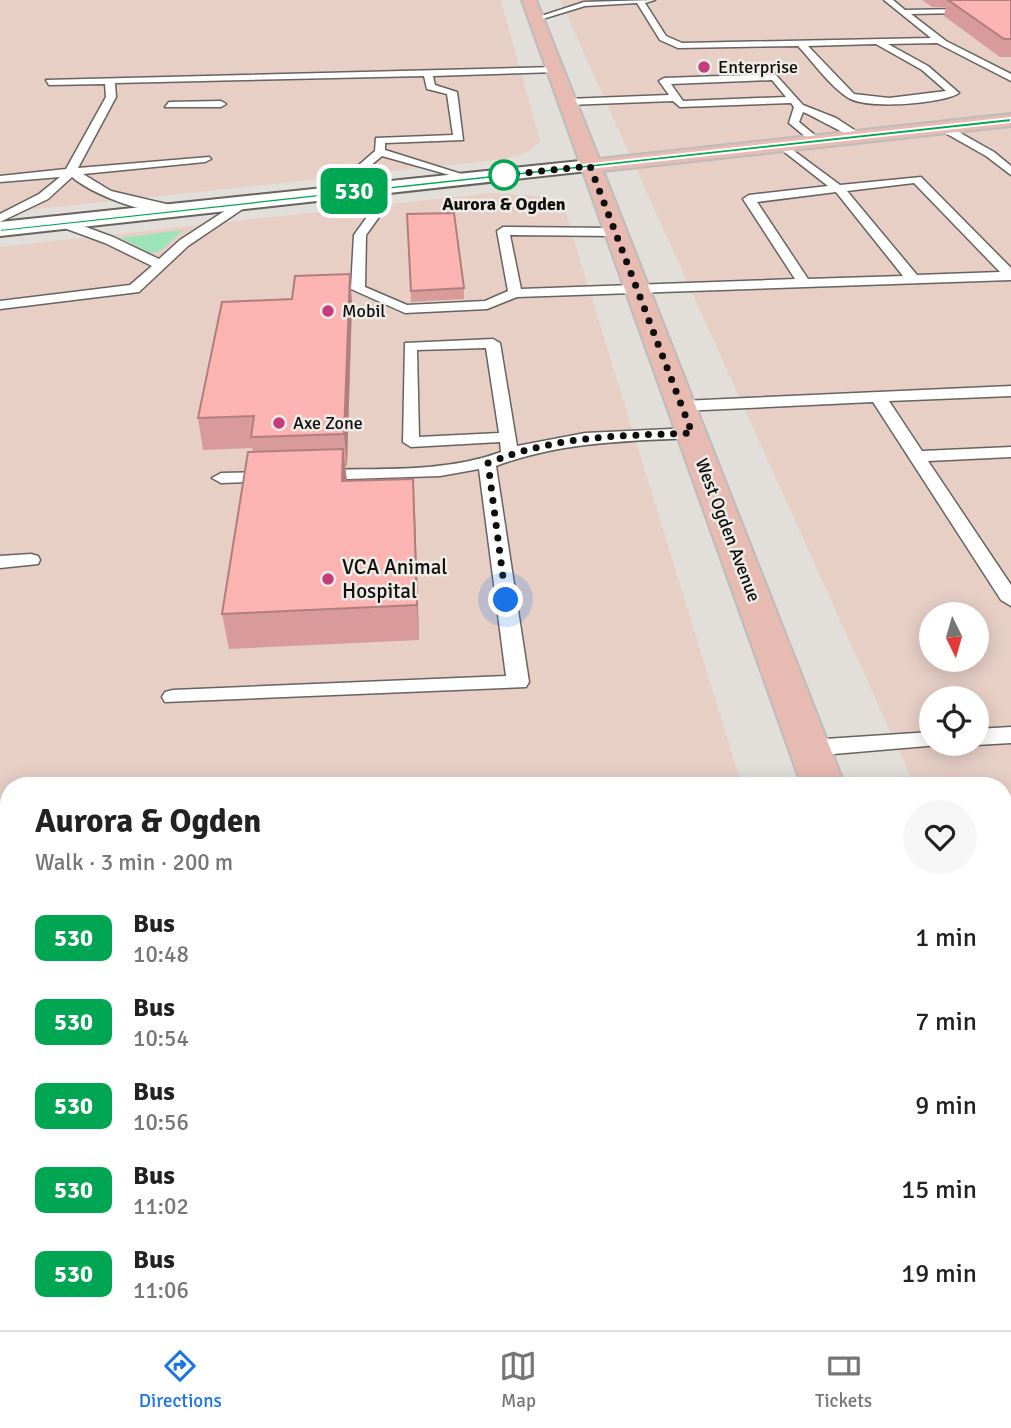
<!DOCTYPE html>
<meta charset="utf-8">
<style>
body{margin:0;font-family:Signika,sans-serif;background:#f6f6f6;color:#222;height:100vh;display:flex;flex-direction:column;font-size:26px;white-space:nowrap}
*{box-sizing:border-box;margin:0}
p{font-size:23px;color:#767676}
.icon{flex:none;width:38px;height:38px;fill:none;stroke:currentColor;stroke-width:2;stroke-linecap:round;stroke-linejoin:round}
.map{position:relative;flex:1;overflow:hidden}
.details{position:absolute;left:0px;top:777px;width:1012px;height:553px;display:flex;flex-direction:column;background:#fff;border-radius:28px 28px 0 0;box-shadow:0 4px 18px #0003}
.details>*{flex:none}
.badge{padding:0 14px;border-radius:10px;font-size:24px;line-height:46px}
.needle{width:46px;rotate:175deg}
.fabs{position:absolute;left:919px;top:602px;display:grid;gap:14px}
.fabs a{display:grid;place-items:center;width:70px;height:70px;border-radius:50%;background:#fff;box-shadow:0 4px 18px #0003;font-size:35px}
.you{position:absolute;width:35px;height:35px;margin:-18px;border:5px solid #fff;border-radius:50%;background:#1a73e8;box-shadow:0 0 0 10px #1a73e833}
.map>.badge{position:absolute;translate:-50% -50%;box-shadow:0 0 0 4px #fff}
.round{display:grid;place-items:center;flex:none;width:74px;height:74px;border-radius:37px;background:#f6f6f6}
.overview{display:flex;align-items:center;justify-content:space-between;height:119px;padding:0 35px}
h1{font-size:33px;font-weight:700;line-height:52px}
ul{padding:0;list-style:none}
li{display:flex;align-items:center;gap:21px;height:84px;padding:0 35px}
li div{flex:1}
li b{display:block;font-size:26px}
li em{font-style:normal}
li .badge{min-width:77px;font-weight:700;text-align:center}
.tabs{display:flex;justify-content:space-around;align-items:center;height:98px;border-top:2px solid #e0e0e0;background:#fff;font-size:19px;color:#767676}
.tabs a{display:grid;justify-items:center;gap:4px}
.tabs .active{color:#1a73e8}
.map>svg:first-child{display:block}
.commercial{fill:#e7cfc6;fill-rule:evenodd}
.green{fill:#9ce4b7}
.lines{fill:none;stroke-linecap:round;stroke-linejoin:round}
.service-casing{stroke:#67635f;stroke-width:3}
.secondary-casing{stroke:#67635f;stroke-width:4}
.primary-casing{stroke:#bcbcbb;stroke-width:4}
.service{fill:#fff;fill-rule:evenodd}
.secondary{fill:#fff;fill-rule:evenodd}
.primary{fill:#e7bab2;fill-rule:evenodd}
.wall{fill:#d99b99}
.shaded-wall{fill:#b07e7d}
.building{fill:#fcb4b2;stroke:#b07e7d;stroke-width:2}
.line{fill:#00a651;stroke:#fff;stroke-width:2}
.walk{stroke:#100f0d;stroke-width:7;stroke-dasharray:0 12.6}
.poi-dot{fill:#c43e7e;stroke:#efebe6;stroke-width:2.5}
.stop-dot{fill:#fff;stroke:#00a651;stroke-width:3.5}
.labels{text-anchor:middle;stroke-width:5;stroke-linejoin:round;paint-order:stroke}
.far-poi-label{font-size:18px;fill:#100f0d;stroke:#efebe6;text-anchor:start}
.far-stop-label{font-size:18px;font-weight:bold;fill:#100f0d;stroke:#efebe6}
.far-street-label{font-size:18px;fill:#100f0d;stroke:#efebe6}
.poi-label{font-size:21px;fill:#100f0d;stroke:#efebe6;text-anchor:start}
</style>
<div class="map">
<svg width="1011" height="1330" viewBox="0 0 1011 1330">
<rect width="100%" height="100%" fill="#e2ded9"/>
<g class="commercial">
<polygon points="0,0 501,0 540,141 528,152 506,159 0,213"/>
<path d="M560,0H1011V999L1003,981V786H915ZM931,614H976V660H931ZM931,698H976V744H931Z"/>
<polygon points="491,193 539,196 552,200 565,211 742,786 9,786 9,1321 907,1321 910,1330 0,1330 0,247"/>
</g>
<path class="green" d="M183,230C148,263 160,255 120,238Z"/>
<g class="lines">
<g class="service-casing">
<g id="service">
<path d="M655,0L645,3L666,36L682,43L931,38L884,0H893L905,10L1011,8V12L911,14L946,41L1011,74V81L937,43L888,44L928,66L959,93C942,104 865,110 847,97C829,85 813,62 798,46L678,48L660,40L637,3L585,6L536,21L532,19L584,2ZM876,44L922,70L946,91L889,98L854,94L808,46Z"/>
<path d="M555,67L558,72L433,76L435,85L457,92L463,140L385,143V150L471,177V181L382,156L333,197L327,193L329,191L375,151L376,138L453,135L447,94L427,89L424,76L115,83L116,97L78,168L209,157L211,159L205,162L83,174L111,191L179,207V213C151,217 93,195 72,177L48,199L0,222V214L39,194L60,177L0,182V176L66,169L106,97L105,84L49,85L46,80Z"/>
<path d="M775,74L803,105L836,118L862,135V139C853,140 816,117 803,112L799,122L822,141L813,143L789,123L794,107L791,103L680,107L673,101L567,105L562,102L567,99L669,95L659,81L664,78ZM772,80L786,97L683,101L671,84Z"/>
<polygon points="169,102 221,101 226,104 221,107 165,107"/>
<polygon points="940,126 948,126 994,152 1011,166 1011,175 986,156 940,130"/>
<path d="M782,142L840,185L921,177L1011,268V280L517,297L487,309L405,313L351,289L354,235L367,217L357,190L363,187L369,190L379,217L366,235L365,287L407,305L485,301L508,291L497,231L503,227L615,228L621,232L615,236L510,235L521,289L795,279L743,199L749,195L828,186L778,147V143ZM914,183L1000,272L917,275L847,191ZM836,192L903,276L808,279L757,202Z"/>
<polygon points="243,199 253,202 188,246 139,292 0,309 0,301 130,285 152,266 105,243 56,225 56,219 64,219 113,237 159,259 180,240"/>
<path d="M493,339L500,343L517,446L585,433L692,428L700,433L692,438C624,441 560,442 496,466L529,682L526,687L165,702L162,697L165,692L173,690L506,676L479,469L440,476L317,480L308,475L317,470C378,468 444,473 501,452L500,442L411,447L403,442L405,343ZM486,348L499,433L419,437L417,350Z"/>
<polygon points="1011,386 1011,396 889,401 922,451 1011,447 1011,457 928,461 1011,585 1011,606 1001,600 873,402 682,411 674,406 682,401"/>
<polygon points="271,472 280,477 277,481 221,483 212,478 221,473"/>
<polygon points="31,554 38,556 40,560 38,564 0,568 0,556"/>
<polygon points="1011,727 1011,743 976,745 973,744 976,744 976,729"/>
<polygon points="931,732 931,744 939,745 810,756 802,754 799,748 802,742 810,740"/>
<polygon points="1011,860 1011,880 1003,881 1003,861"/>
<rect x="0" y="1068" width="9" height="26"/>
<polygon points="735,1321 771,1321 767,1330 731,1330"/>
</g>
</g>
<g class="secondary-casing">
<polygon id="secondary" points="590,160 600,166 597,170 0,236 0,222"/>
</g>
<g class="primary-casing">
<g id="primary">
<polygon points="522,0 536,0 599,159 1011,114 1011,126 603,171 845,786 802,786"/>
<polygon points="1003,1231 1011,1234 1011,1312 1003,1309"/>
</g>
</g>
<use href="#service" class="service"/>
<use href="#secondary" class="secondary"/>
<use href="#primary" class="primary"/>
</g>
<g class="wall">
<polygon points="922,0 1011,0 1011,57 1000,57 944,16 946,7 932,7"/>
<polygon points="407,214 464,288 464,299 411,302"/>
<polygon points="352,303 347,466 345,466 347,481 413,479 419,640 229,649 222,614 253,452 252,448 203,450 198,418"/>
<polygon points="0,830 9,830 9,972 0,973"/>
</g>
<g class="shaded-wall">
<polygon points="350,274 352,303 347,466 344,434"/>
<polygon points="343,449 347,482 342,481"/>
<polygon points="413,479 415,512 419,640 417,605"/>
</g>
<g class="building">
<polygon points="948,0 1011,0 1011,39 1004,39"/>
<polygon points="454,213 464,288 411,291 407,214"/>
<polygon points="350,274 344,434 251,437 254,416 198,418 222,302 292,299 295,276"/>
<polygon points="343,449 342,481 413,479 417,605 222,614 248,452"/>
<rect x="0" y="830" width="9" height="105"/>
</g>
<polygon class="line" points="1011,118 1011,122 0,232 0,229"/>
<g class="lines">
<path class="walk" d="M504,175L590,166L692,433C617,436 559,435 488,463L506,600"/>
</g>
<g class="poi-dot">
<circle cx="704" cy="67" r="7"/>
<circle cx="328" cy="311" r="7"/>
<circle cx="279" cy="423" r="7"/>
<circle cx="328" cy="579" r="7"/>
</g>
<circle class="stop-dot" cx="504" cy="175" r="14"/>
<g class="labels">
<g class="far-poi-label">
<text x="718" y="73">Enterprise</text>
<text x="342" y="317">Mobil</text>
<text x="293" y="429">Axe Zone</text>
</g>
<g class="far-stop-label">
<text x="504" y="210">Aurora &amp; Ogden</text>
</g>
<g class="far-street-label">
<text transform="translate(728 530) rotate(69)" y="6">West Ogden Avenue</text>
</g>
<g class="poi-label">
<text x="342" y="574">VCA Animal<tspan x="342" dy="24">Hospital</tspan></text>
</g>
</g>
</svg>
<div class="fabs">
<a><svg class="needle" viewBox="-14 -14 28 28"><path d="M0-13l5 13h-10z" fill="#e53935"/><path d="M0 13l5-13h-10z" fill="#767676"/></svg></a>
<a><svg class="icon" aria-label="locate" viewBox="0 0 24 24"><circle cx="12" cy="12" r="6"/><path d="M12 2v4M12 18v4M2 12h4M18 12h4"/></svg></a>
</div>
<div class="you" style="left:506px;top:600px"></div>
<b class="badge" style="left:354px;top:191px;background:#00a651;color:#fff">530</b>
<section class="details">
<div class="overview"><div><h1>Aurora &amp; Ogden</h1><p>Walk · 3 min · 200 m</p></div><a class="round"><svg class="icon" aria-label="heart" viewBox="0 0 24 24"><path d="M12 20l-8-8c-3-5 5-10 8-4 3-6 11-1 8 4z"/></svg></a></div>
<ul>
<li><span class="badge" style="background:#00a651;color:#fff">530</span><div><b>Bus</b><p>10:48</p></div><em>1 min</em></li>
<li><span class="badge" style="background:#00a651;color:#fff">530</span><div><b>Bus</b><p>10:54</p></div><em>7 min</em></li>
<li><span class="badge" style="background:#00a651;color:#fff">530</span><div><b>Bus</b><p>10:56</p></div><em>9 min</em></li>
<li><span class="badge" style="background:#00a651;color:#fff">530</span><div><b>Bus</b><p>11:02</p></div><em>15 min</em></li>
<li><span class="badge" style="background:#00a651;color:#fff">530</span><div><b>Bus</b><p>11:06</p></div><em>19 min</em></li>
</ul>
</section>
</div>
<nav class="tabs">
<a class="active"><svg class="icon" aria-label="directions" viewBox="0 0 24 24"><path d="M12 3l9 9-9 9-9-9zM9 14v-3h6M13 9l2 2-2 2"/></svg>Directions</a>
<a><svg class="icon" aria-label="map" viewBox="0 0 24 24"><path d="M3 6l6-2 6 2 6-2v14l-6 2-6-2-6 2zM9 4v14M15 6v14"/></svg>Map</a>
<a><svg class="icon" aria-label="tickets" viewBox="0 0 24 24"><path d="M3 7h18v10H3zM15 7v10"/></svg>Tickets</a>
</nav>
